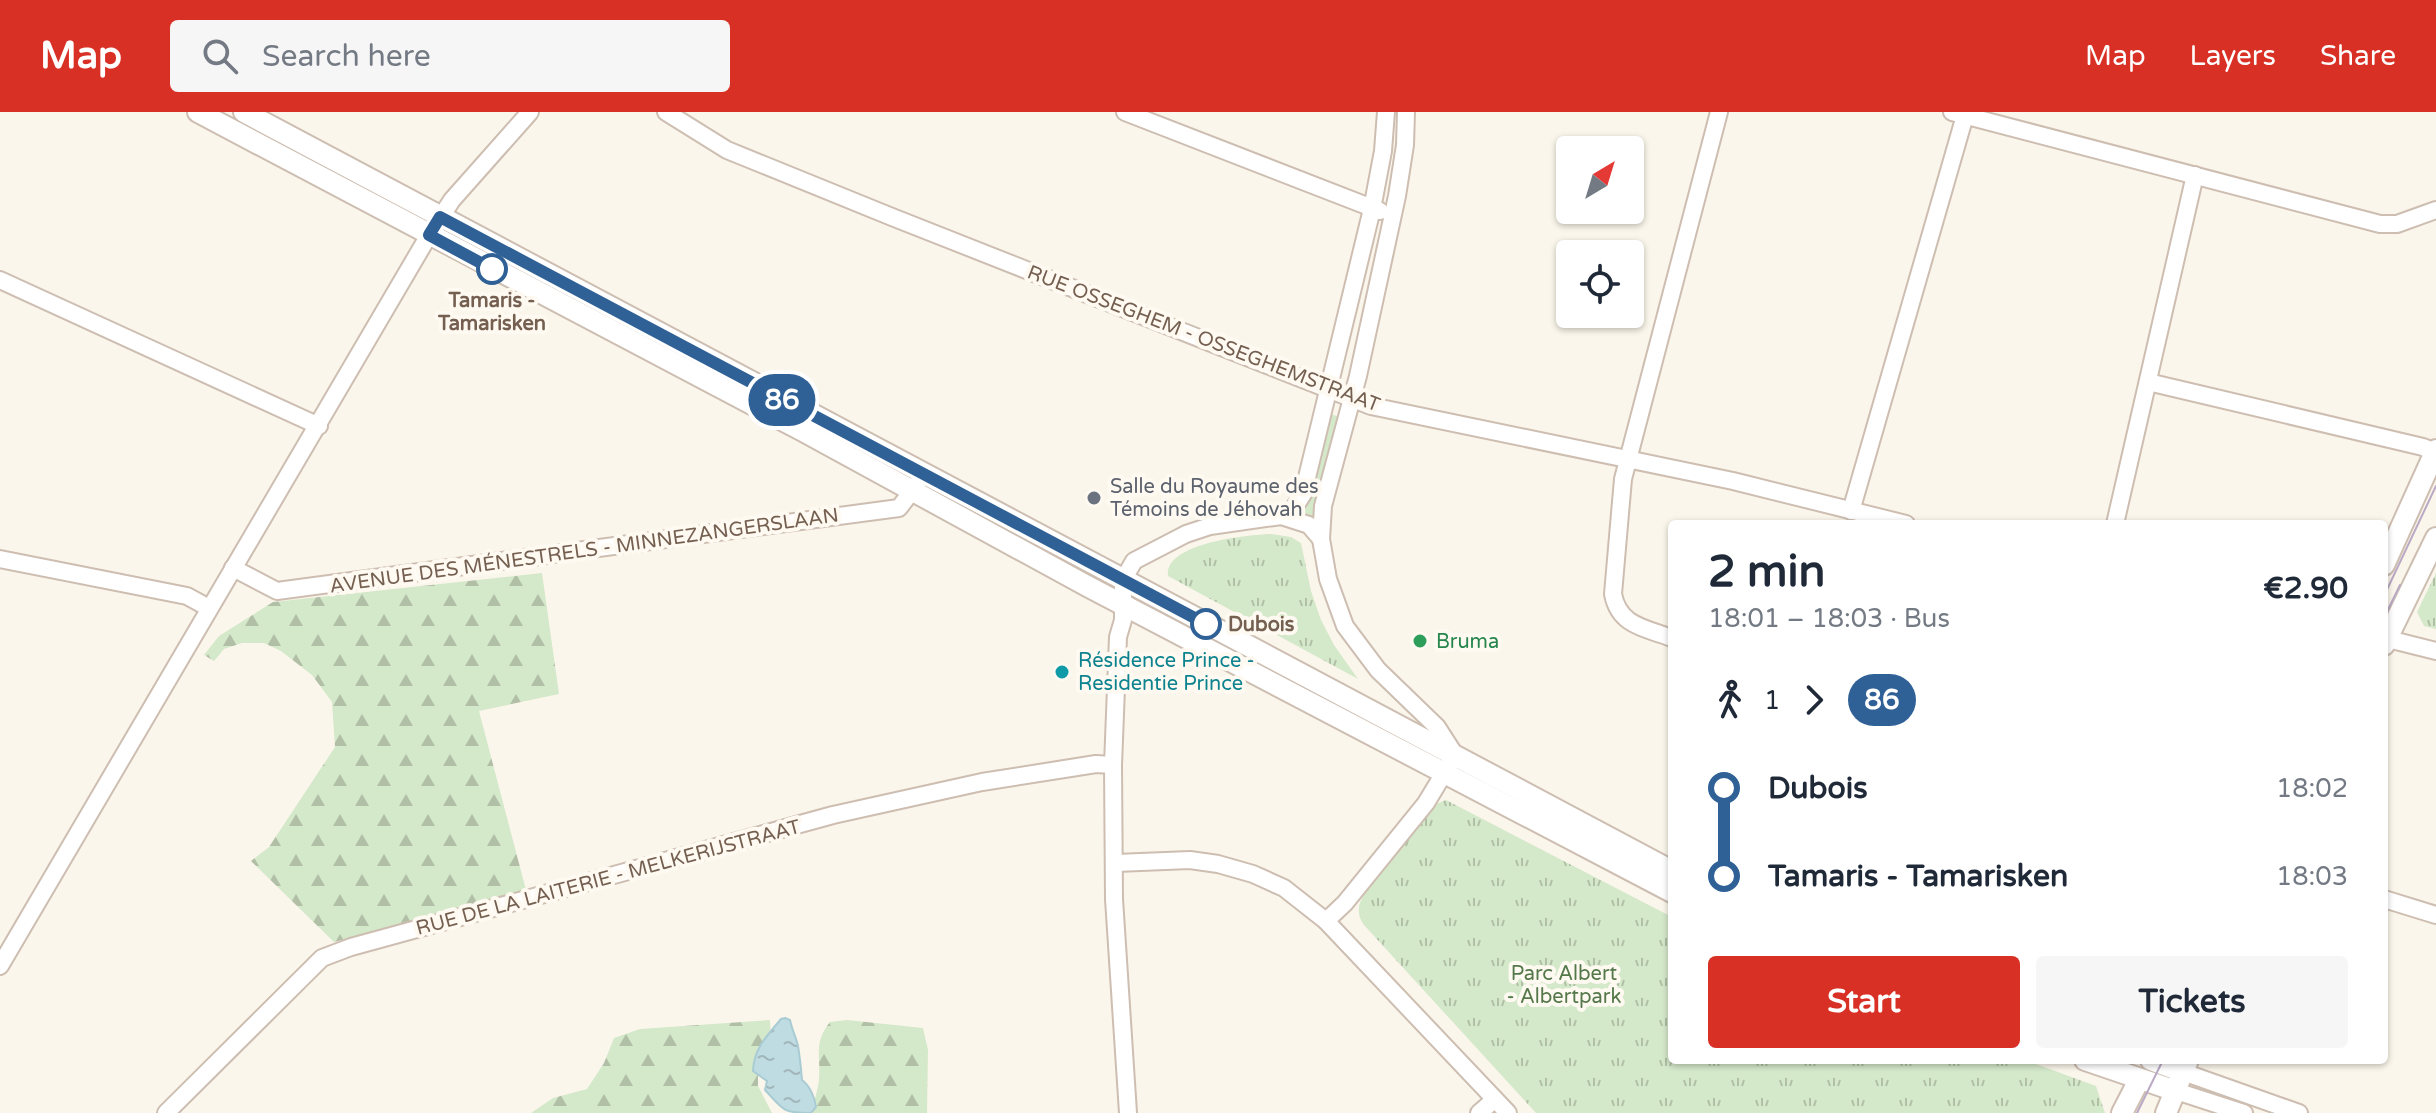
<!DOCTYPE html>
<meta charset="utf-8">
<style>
body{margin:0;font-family:"Varela Round",sans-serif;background:#f6f6f7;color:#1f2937;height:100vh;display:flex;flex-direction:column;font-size:30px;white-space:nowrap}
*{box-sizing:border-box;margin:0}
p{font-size:26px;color:#747a83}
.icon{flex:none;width:44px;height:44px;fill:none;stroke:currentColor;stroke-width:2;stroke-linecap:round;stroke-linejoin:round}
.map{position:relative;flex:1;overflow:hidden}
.side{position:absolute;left:1668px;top:408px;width:720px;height:544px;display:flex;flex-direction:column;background:#fff;border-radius:8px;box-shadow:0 2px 6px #0004}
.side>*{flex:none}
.badge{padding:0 16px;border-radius:26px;font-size:28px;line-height:52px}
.needle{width:52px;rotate:38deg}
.buttons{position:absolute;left:1556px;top:24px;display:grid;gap:16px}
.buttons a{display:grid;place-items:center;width:88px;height:88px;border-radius:8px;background:#fff;box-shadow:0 2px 6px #0004;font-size:40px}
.map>.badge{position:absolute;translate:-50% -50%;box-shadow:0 0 0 4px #fff}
.legs{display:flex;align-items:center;gap:12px;height:88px;padding:0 40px;font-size:26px}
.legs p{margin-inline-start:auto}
.headline{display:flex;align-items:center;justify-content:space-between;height:136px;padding:0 40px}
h1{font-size:44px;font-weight:800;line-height:60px}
.button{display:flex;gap:16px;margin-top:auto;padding:16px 40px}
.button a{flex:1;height:92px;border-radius:8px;background:#d93025;color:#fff;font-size:32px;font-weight:800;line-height:92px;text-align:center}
.button a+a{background:#f6f6f7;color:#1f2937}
ul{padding:0 40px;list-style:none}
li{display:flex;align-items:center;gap:28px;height:88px;font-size:30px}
li i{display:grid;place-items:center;width:12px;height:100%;margin:0 10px;background:currentColor}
li i::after{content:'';width:20px;height:20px;margin:-10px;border:6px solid;border-radius:50%;background:#fff}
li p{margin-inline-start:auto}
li:first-child i{background:linear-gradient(#0000 50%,currentColor 0)}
li:last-child i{background:linear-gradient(currentColor 50%,#0000 0)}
header{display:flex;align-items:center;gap:48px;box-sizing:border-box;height:112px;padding:0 40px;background:#d93025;color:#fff}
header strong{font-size:38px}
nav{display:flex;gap:44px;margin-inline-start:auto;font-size:28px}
.search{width:560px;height:72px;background:#f6f6f7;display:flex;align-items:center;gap:20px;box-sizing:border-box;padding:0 28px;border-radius:8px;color:#747a83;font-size:30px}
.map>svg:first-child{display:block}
.grass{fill:#d4e8ca}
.forest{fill:url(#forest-firs)}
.park{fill:url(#park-tufts)}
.water{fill:url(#water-ripples);stroke:#a8cbd4;stroke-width:2}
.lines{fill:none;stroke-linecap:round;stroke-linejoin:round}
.minor-casing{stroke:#cdbeb1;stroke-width:20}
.tertiary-casing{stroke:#cdbeb1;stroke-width:24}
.minor{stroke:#fff;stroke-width:16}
.tertiary{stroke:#fff;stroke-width:20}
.tram{stroke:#baa9c5;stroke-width:2}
.line-1-casing{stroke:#fff;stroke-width:18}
.line-1{stroke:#306196;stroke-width:12}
.stop-1-dot{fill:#fff;stroke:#306196;stroke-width:4}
.worship-dot{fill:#6b7280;stroke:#fef9f1;stroke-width:3}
.leisure-dot{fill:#2e9e5b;stroke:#fef9f1;stroke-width:3}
.culture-dot{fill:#0f9aa8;stroke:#fef9f1;stroke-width:3}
.labels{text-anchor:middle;stroke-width:8;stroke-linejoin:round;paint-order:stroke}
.stop-label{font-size:20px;font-weight:bold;fill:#745f50;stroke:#fef9f1}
.street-label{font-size:20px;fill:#745f50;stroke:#fef9f1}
.worship-label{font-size:20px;fill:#5b616d;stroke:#fef9f1;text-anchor:start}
.leisure-label{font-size:20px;fill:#27864d;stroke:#fef9f1;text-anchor:start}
.culture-label{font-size:20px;fill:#0d838f;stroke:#fef9f1;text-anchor:start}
.park-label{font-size:20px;fill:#547849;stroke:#fef9f1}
</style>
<header>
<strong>Map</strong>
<div class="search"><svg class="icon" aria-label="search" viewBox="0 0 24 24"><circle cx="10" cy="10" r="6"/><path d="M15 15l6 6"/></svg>Search here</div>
<nav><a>Map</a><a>Layers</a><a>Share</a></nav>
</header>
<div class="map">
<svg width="2436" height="1001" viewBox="0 0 2436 1001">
<defs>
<pattern id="forest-firs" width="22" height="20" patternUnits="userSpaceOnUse" patternTransform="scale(2)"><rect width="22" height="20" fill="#d4e8ca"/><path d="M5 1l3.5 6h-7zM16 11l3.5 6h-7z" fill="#b1bfa6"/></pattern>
<pattern id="park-tufts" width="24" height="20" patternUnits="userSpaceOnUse" patternTransform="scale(2)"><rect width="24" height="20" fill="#d4e8ca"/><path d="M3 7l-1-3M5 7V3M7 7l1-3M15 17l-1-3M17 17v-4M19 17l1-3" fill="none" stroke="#b1bfa6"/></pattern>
<pattern id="water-ripples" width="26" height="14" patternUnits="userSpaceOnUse" patternTransform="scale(2)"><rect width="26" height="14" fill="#c0dce3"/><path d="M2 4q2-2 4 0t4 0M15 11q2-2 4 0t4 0" fill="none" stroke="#a1b6ba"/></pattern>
</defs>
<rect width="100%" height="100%" fill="#fbf6eb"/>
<polygon class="grass" points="1330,302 1340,305 1315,409 1296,402"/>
<g class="forest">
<polygon points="542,461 559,582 479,599 527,782 334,830 251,749 269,735 335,635 332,590 312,563 281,539 264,531 242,531 224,537 214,549 204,543 219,524 273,490"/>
<polygon points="770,908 771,931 758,953 758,974 772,1001 531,1001 553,986 587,977 604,951 614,926 640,917"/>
<path d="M847,908L923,916L928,938L927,1001H813C813,989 818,979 819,968C821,943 813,931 830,910Z"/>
</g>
<g class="park">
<path d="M1271,422L1291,425L1301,431L1311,479L1321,508L1334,533L1358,567L1168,464C1164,431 1247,423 1271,422Z"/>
<polygon points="2436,461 2436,517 2424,514 2417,500"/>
<path d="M1446,688L1672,805V948H2025L2096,974L2105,1001H1536L1364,813C1360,807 1358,802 1359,795C1364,773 1418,713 1434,693Z"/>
</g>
<path class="water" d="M785,906L790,908C792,918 796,925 798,934C800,946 801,956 802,968C810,974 815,986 816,995L811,1001C782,1001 784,998 765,978L767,969L753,959C754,936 767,924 781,907Z"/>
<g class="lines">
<g class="minor-casing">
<g id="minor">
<polyline points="666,0 727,38 892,105 1371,294 1733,369 1906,412"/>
<polyline points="1125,0 1380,99"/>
<polyline points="1952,0 2380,112 2397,112 2436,98"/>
<polyline points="0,168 319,314"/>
<polyline points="2148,270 2423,335 2435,340"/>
<polyline points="1851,399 1966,0"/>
<polyline points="1281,404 1309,413 1321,427"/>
<polyline points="2115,412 2195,63"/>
<polyline points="0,447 187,484 209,496"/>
<polyline points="233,456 277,479 899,396 918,371"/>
<path d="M1672,526C1645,516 1619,514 1613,482L1623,367L1719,0"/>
<polyline points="2384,526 2436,539"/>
<polyline points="1116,751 1190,748 1218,752 1253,762 1284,776 1326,809 1508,1001"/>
<polyline points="2384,787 2436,803"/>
<polyline points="1326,809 1345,791 1426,691 1455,643 1437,615 1378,558 1345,514 1328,467 1321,427 1323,394 1358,264 1397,84 1405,33 1406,0"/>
<polyline points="0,854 429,123 452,88 530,0"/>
<polyline points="2183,960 2299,1001"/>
<polyline points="2176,979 2244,1001"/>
<polyline points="166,1001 322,846 351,835 833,703 982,670 1096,652 1113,653"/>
<polyline points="1128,1001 1114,787 1113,653 1118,525 1123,508 1123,468 1134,449 1186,422 1210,414 1281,404 1294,396 1303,382 1372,97 1383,39 1386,0"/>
<polyline points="1479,1001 1494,988"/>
</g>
</g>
<g class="tertiary-casing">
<g id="tertiary">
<polyline points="198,0 803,319 1089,475 1672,780"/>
<polyline points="244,0 1672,759"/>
<polyline points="2384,453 2436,338"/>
<polyline points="2384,533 2436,426"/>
<polyline points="2085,948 2176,979"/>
<polyline points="2151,948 2183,960"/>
<polyline points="2122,1001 2139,968"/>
<polyline points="2166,1001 2188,948"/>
</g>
</g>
<use href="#minor" class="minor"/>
<use href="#tertiary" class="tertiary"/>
<g class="tram">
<polyline points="2384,484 2436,374"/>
<polyline points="2384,506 2400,473"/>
<polyline points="2137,1001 2163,948"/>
</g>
</g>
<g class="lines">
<g class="line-1-casing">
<polyline id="line-1" points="492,157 429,123 440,105 1206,512"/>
</g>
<use href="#line-1" class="line-1"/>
</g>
<g class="stop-1-dot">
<circle cx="492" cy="157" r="14"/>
<circle cx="1206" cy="512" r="14"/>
</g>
<circle class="worship-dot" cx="1094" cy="386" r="8"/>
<circle class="leisure-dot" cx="1420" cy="529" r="8"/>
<circle class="culture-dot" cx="1062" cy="560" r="8"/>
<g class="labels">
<g class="stop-label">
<text x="492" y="195">Tamaris -<tspan x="492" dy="23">Tamarisken</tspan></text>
<text x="1228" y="519" text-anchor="start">Dubois</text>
</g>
<g class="street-label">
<text transform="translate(1204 226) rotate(21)" y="7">RUE OSSEGHEM - OSSEGHEMSTRAAT</text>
<text transform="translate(584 438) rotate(-8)" y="7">AVENUE DES MÉNESTRELS - MINNEZANGERSLAAN</text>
<text transform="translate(608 765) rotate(-15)" y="7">RUE DE LA LAITERIE - MELKERIJSTRAAT</text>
</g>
<g class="worship-label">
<text x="1110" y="381">Salle du Royaume des<tspan x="1110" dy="23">Témoins de Jéhovah</tspan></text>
</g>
<g class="leisure-label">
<text x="1436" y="536">Bruma</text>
</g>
<g class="culture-label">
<text x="1078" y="555">Résidence Prince -<tspan x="1078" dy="23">Residentie Prince</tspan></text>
</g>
<g class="park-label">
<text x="1564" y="868">Parc Albert<tspan x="1564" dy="23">- Albertpark</tspan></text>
</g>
</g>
</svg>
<div class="buttons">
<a><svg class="needle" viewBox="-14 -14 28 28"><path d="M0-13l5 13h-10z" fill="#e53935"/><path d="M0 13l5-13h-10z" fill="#747a83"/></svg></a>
<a><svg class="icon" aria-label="locate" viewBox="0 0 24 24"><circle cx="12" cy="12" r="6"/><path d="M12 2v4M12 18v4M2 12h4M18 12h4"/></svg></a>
</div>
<b class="badge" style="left:782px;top:288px;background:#306196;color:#fff">86</b>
<section class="side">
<div class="headline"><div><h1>2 min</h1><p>18:01 – 18:03 · Bus</p></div><b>€2.90</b></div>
<div class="legs"><svg class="icon" aria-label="walk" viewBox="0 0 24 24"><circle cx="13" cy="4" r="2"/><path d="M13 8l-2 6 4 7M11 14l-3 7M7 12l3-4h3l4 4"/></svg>1<svg class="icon" aria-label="forward" viewBox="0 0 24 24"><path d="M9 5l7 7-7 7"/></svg><b class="badge" style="background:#306196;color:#fff">86</b></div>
<ul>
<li><i style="color:#306196"></i><b>Dubois</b><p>18:02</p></li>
<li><i style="color:#306196"></i><b>Tamaris - Tamarisken</b><p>18:03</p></li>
</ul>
<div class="button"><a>Start</a><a>Tickets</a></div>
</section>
</div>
